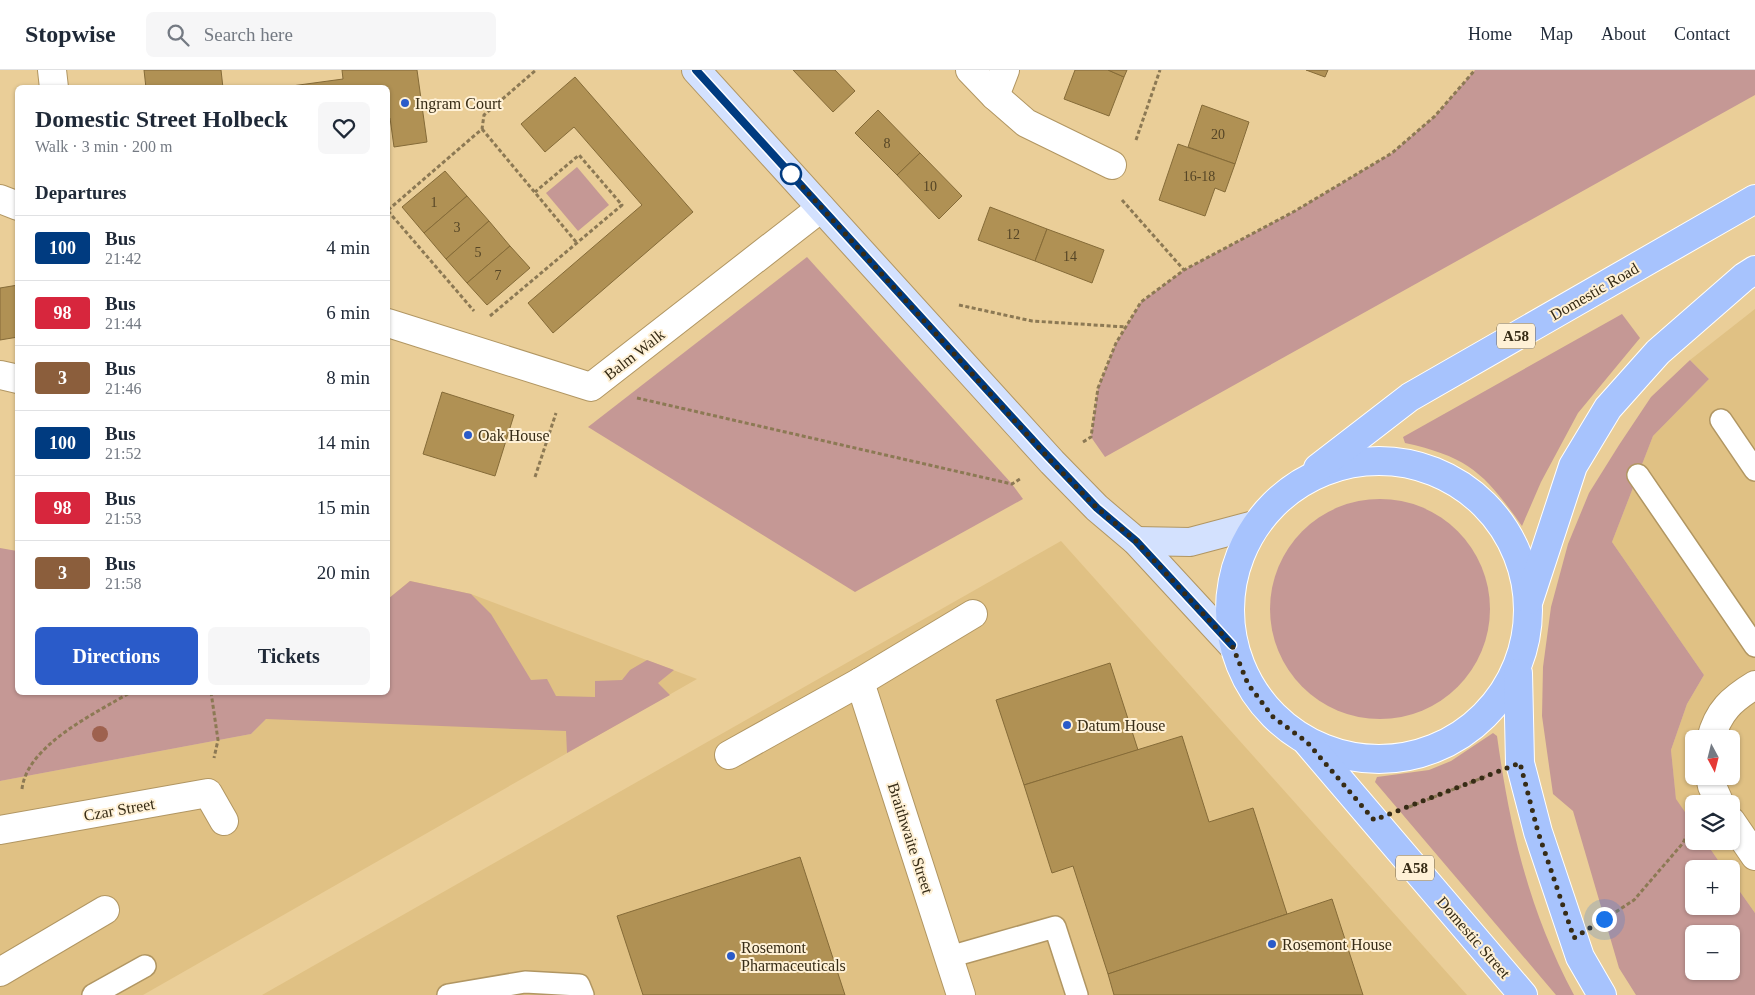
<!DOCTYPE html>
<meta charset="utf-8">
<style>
body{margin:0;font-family:Georgia,serif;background:#f6f6f7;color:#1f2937;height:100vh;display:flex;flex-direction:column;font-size:19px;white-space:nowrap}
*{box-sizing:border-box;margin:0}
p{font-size:16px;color:#747a83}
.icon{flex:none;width:28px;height:28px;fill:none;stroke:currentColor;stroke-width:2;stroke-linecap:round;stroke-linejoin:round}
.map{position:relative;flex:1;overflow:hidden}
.panel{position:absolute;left:15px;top:15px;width:375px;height:610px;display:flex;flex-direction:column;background:#fff;border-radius:8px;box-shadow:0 1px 4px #0004}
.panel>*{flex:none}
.badge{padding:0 10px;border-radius:4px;font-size:18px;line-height:32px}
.needle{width:32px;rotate:173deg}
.fabs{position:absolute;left:1685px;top:660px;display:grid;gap:10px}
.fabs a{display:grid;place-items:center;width:55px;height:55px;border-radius:8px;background:#fff;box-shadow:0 1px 4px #0004;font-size:25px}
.you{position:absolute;width:25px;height:25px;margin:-12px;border:4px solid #fff;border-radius:50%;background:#1a73e8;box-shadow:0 0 0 8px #1a73e833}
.map>.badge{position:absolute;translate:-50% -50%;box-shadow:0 0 0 2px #fff}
h2{padding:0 20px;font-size:19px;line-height:45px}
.round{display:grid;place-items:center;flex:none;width:52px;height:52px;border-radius:8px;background:#f6f6f7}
.head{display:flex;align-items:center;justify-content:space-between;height:85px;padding:0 20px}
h1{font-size:24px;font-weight:700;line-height:38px}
.cta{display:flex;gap:10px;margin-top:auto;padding:10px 20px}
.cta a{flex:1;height:58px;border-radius:8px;background:#2a5bc9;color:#fff;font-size:20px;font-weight:700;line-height:58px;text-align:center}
.cta a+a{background:#f6f6f7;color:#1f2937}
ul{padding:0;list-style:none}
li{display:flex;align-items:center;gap:15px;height:65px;padding:0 20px;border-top:1px solid #e0e1e3}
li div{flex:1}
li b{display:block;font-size:19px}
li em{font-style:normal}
li .badge{min-width:55px;font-weight:700;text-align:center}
header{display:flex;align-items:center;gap:30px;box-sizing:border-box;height:70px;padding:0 25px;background:#fff;border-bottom:1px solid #e0e1e3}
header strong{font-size:24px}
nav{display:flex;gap:28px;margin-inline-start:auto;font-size:18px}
.search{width:350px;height:45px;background:#f6f6f7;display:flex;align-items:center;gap:12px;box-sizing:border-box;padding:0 18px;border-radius:8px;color:#747a83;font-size:19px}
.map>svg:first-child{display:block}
.built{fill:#e0c184;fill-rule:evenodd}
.green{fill:#c59895;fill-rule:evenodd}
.building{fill:#b09154;stroke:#856b38}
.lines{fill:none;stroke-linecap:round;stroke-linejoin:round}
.lane-casing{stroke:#b19662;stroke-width:24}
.street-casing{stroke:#b19662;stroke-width:30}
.secondary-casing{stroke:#b19662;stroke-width:30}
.primary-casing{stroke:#fff;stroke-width:30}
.path{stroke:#8c7954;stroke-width:3;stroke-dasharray:4 2.5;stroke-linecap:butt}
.lane{stroke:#fff;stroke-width:21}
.street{stroke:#fff;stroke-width:28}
.secondary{stroke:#d3e1fe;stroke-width:28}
.primary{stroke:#a7c3fd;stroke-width:28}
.tree{fill:#9e614e}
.line-casing{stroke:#fff;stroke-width:11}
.line{stroke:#003b80;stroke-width:8}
.walk{stroke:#372c16;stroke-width:5;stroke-dasharray:0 9}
.poi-dot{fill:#2a5bc9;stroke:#fff1d6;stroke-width:2}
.stop-dot{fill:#fff;stroke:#003b80;stroke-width:2.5}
.labels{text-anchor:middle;stroke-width:4;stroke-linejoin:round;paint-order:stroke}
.number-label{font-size:14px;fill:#554526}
.shield{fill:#fff1d6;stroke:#736750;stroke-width:1}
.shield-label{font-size:15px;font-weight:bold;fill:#372c16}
.poi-label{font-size:16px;fill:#372c16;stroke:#fff1d6;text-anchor:start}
.street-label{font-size:16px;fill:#372c16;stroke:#fff1d6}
</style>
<header>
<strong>Stopwise</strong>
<div class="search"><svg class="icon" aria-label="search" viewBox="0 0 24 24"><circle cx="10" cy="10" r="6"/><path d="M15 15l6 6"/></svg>Search here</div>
<nav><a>Home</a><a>Map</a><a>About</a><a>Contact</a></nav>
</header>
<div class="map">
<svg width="1755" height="925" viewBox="0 0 1755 925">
<rect width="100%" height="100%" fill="#eace98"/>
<g class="built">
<path d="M1755,239V843L1731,809V799H1724L1705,771H1731V734H1694V755L1676,730L1671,680L1687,634L1704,605L1612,472L1653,366L1709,309L1690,290ZM1694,669H1731V706H1694Z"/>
<polygon points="1061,471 1467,925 262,925"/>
<polygon points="410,511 471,524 697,609 143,925 0,925 0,711 251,664 291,623 388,622 388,529"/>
</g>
<g class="green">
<polygon points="1475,0 1755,0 1755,25 1105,387 1091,367 1098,318 1116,273 1141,232 1184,200 1295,141 1392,83 1435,46"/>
<polygon points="577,97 609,135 578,161 546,123"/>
<polygon points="807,187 1012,414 1023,429 855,522 588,357"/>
<path d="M1622,244L1640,268L1578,343L1541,412L1522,456C1485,404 1469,387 1405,373L1403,367Z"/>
<path d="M1690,290L1709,309L1653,366L1612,472L1704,605L1687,634L1671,680L1676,729L1694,755V771H1705L1724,799H1694V836H1731V809L1755,843V925H1636L1619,898L1573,741L1553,724L1542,646L1543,597L1551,537L1568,474L1589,423L1619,375L1651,327ZM1694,864H1731V901H1694Z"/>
<circle cx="1380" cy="539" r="110"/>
<polygon points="0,478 17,481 18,622 388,622 388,529 410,511 471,524 491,544 531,610 547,609 556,626 595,627 595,611 622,610 630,600 647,590 674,600 658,613 670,625 567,683 566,661 266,649 251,664 0,711"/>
<path d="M1493,663L1497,666C1510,760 1529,840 1574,925H1556L1375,712L1377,707L1429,700L1451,691Z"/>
</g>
<g class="building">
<polygon points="144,0 221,0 223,18 146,18"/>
<polygon points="342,0 417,0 427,72 394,77 390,48 388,48 388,18 277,18 343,9"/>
<polygon points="793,0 835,0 855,21 833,42"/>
<polygon points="1075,0 1108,0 1124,7 1109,46 1064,29"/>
<polygon points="1108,0 1127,0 1124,7"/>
<polygon points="1306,0 1328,0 1325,7"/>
<polygon points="575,7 693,142 553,263 528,233 642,135 574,57 545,82 521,54"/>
<polygon points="1202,35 1249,52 1235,94 1188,77"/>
<polygon points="878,40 920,83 897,105 855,63"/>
<polygon points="1178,74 1235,94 1225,122 1215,118 1205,146 1159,130"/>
<polygon points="920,83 962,126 939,149 897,105"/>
<polygon points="445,101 467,126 424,163 402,137"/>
<polygon points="467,126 489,151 446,189 424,163"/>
<polygon points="990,137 1047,159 1035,191 978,170"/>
<polygon points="489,151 510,176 467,213 446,189"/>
<polygon points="1047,159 1104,180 1092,213 1035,191"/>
<polygon points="510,176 530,198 487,235 467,213"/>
<polygon points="18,215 18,267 0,270 0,218"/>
<polygon points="442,322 514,345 495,406 423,384"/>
<polygon points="1110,593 1138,680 1024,715 996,630"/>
<polygon points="1182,666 1209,752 1253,738 1287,844 1108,904 1073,796 1052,803 1024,715"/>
<polygon points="800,787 845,925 643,925 617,846"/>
<polygon points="1332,829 1363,925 1114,925 1108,904"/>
</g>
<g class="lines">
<g class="lane-casing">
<g id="lane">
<polyline points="1721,350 1755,400"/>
<polyline points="1638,405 1755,576"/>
<polyline points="949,887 1055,857 1077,925"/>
<polyline points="93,925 145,896"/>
<polyline points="448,925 525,912 579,915 583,925"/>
</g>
</g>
<g class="street-casing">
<g id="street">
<polyline points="52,0 54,18"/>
<polyline points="970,0 995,26 1026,53 1112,95"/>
<polyline points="995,26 1005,0"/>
<polyline points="0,129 18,136"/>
<polyline points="388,253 591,317 821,138"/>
<polyline points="0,305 18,309"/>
<polyline points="860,612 961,925"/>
<path d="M1711,669C1718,641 1732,629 1755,615"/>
<polyline points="729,685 860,612 973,544"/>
<polyline points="1710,706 1712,716 1720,734"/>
<polyline points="1731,751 1755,786"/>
<polyline points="0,760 208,723 224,751"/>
<polyline points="0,902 105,840"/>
</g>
</g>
<g class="secondary-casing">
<g id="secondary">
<polyline points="696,0 1052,392 1097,438 1136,471 1232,575"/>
<polyline points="1136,471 1190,472 1254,455"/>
</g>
</g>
<g class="primary-casing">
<g id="primary">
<circle cx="1379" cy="540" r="149"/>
<polyline points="1318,398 1410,327 1755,129"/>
<polyline points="1529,530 1573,396 1608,338 1658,282 1744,207 1755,200"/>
<polyline points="1518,603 1520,693 1538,762 1580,887 1602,925"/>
<polyline points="1308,673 1523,925"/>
</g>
</g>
<g class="path">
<polyline points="482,59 577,173"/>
<polyline points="1136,70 1160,0"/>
<polyline points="1122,130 1184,200"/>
<polyline points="388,140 482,59 484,45 536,0"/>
<polyline points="388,141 474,241"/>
<polyline points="959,235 1032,251 1126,257"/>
<polyline points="490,246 622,135 579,85 535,122"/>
<polyline points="637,328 1012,414 1020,409"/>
<polyline points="1083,372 1091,367 1098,318 1116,273 1141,232 1184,200 1295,141 1392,83 1435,46 1475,0"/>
<polyline points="535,407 556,343"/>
<polyline points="211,622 218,670 214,688"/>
<path d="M22,719C27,675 96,643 131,622"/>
<polyline points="1409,737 1487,706"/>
<polyline points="1605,849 1634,830 1683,773 1691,756"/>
</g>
<use href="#lane" class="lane"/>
<use href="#street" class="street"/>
<use href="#secondary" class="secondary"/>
<use href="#primary" class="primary"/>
</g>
<circle class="tree" cx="100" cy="664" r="8"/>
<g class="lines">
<g class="line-casing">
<polyline id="line" points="696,0 1040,378 1097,438 1136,471 1232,575"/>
</g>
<use href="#line" class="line"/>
<polyline class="walk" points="791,104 1052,392 1097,438 1136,471 1232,575 1248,614 1273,647 1307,672 1374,750 1520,693 1538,762 1574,868 1604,849"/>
</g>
<g class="poi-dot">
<circle cx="405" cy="33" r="5"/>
<circle cx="468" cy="365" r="5"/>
<circle cx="1067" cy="655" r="5"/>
<circle cx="1272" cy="874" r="5"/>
<circle cx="731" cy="886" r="5"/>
</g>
<circle class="stop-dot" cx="791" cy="104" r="10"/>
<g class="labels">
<g class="number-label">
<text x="1218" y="69">20</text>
<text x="887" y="78">8</text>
<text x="1199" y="111">16-18</text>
<text x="930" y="121">10</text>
<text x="434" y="137">1</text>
<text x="457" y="162">3</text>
<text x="1013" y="169">12</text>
<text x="478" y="187">5</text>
<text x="1070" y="191">14</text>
<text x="498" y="210">7</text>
</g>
<g class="shield">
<rect x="1497" y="253.5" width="38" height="25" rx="4"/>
<rect x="1396" y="785.5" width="38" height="25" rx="4"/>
</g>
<g class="shield-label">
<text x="1516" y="271">A58</text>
<text x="1415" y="803">A58</text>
</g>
<g class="poi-label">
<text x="415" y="39">Ingram Court</text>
<text x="478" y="371">Oak House</text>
<text x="1077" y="661">Datum House</text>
<text x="1282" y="880">Rosemont House</text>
<text x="741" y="883">Rosemont<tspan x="741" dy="18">Pharmaceuticals</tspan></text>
</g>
<g class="street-label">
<text transform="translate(1594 221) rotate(-30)" y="6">Domestic Road</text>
<text transform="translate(634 284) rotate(-38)" y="6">Balm Walk</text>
<text transform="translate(119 739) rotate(-10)" y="6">Czar Street</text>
<text transform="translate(911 768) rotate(72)" y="6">Braithwaite Street</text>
<text transform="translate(1474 867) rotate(49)" y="6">Domestic Street</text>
</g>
</g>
</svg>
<div class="fabs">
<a><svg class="needle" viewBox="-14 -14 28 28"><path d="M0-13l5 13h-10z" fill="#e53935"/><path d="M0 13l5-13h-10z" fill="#747a83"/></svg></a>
<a><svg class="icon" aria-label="layers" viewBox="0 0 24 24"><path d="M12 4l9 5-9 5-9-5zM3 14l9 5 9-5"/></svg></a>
<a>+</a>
<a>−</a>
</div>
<div class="you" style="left:1604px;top:849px"></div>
<section class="panel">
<div class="head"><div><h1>Domestic Street Holbeck</h1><p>Walk · 3 min · 200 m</p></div><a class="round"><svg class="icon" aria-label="heart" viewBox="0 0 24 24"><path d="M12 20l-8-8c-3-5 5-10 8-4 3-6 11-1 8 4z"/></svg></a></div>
<h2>Departures</h2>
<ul>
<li><span class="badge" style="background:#003b80;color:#fff">100</span><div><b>Bus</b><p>21:42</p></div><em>4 min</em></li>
<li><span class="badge" style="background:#d7263d;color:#fff">98</span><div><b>Bus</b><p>21:44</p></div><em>6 min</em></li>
<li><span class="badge" style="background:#8b5e3c;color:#fff">3</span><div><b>Bus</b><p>21:46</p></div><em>8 min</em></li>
<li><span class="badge" style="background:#003b80;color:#fff">100</span><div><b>Bus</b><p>21:52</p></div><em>14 min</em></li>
<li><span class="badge" style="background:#d7263d;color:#fff">98</span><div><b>Bus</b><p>21:53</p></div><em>15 min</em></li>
<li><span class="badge" style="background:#8b5e3c;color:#fff">3</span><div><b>Bus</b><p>21:58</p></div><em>20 min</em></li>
</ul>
<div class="cta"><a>Directions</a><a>Tickets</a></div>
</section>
</div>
